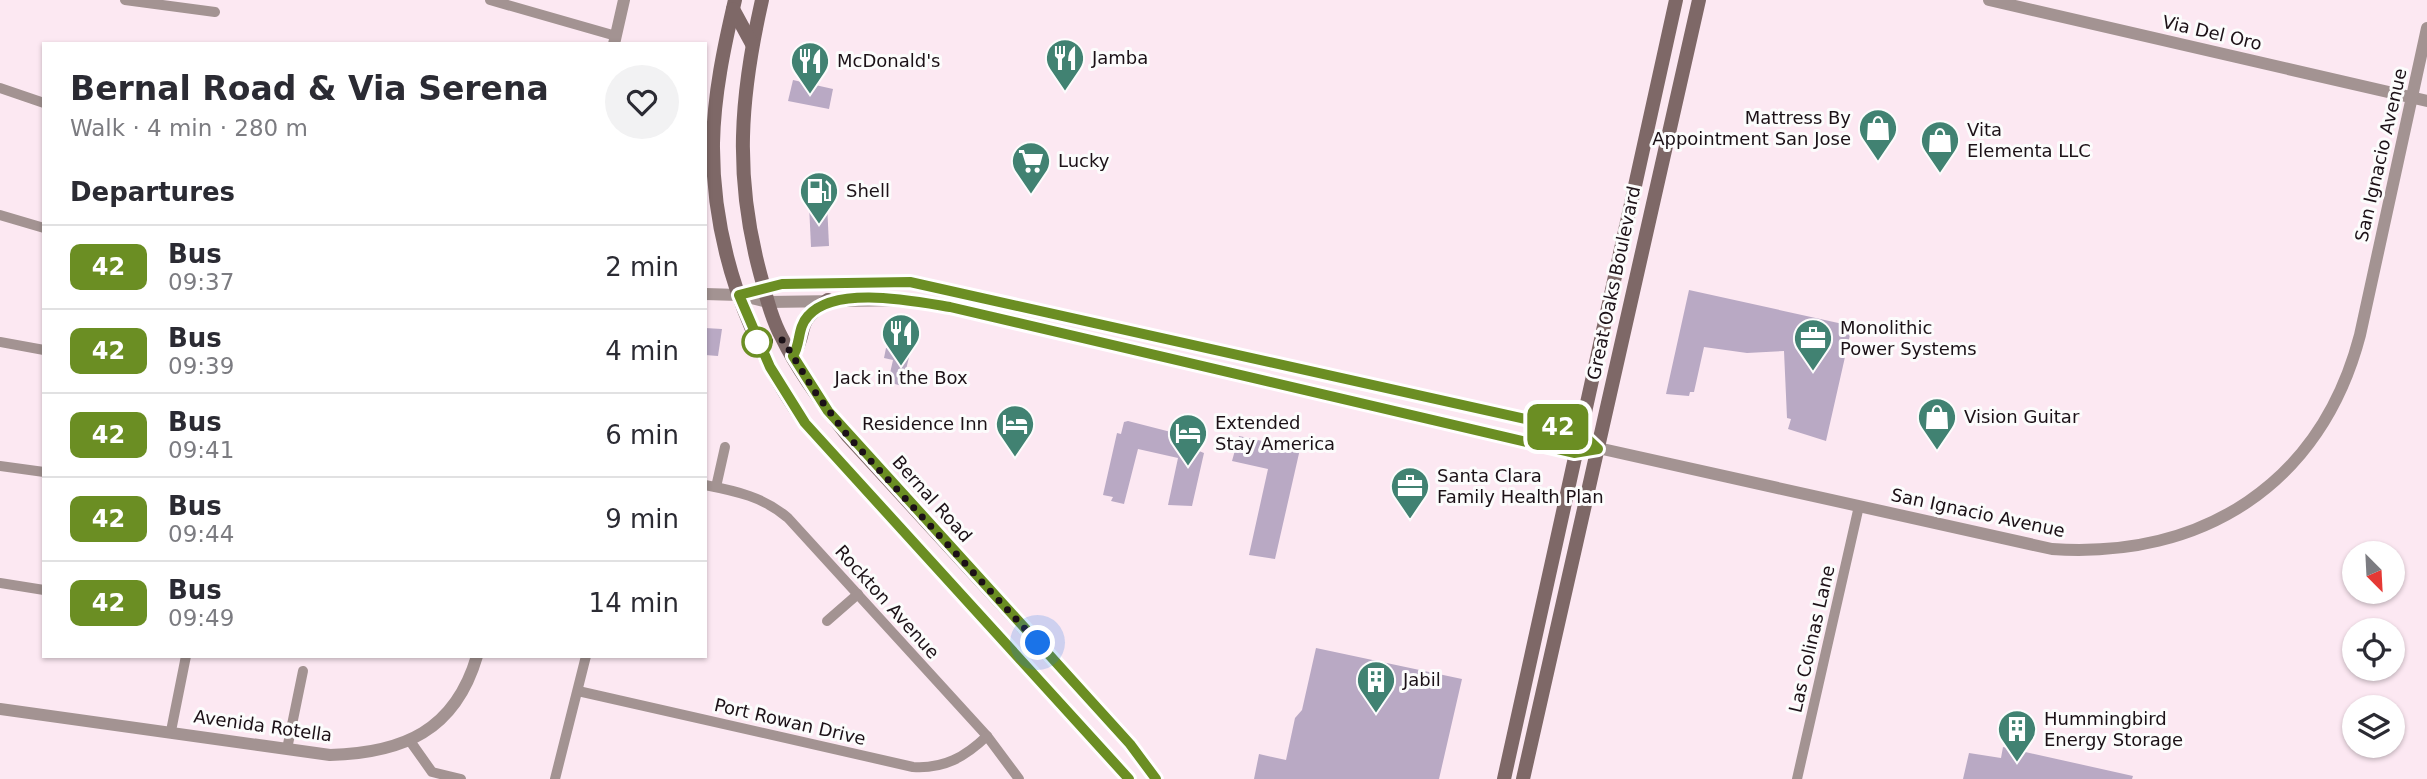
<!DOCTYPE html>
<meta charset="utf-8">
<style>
body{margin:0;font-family:"DejaVu Sans",sans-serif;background:#f2f2f3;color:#2b2b33;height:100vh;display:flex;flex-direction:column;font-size:26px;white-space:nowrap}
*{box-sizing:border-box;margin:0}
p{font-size:23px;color:#7c7c81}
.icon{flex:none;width:38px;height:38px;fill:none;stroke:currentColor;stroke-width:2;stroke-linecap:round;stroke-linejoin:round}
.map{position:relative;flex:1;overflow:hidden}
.details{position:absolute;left:42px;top:42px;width:665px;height:616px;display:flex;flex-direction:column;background:#fff;border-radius:0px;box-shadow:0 2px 5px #0004}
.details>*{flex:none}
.badge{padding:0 14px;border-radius:10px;font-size:24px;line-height:46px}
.needle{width:46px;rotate:156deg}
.fabs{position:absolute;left:2342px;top:541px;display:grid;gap:14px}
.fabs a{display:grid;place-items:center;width:63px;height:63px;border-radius:50%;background:#fff;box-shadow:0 2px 5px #0004;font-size:35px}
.you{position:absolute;width:35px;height:35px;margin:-18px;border:5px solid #fff;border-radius:50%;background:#1a73e8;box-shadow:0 0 0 10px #1a73e833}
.map>.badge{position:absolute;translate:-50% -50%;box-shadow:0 0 0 4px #fff}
h2{padding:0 28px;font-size:26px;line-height:63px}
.round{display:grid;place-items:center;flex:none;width:74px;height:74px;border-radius:37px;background:#f2f2f3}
.summary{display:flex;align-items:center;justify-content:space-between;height:119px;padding:0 28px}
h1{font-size:33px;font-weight:700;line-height:52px}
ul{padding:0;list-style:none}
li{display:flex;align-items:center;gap:21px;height:84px;padding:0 28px;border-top:2px solid #e1e1e2}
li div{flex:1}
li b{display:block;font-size:26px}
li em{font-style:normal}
li .badge{min-width:77px;font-weight:700;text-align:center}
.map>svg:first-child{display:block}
.building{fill:#b9a9c4}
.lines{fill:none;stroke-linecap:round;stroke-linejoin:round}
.minor{stroke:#a39392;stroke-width:10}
.tertiary{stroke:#a39392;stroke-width:12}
.secondary{stroke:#7e6867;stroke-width:14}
.line-casing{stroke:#fff;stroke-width:16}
.line{stroke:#6b8e23;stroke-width:10}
.walk{stroke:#1c1117;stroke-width:7;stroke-dasharray:0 12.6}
.stop-dot{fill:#fff;stroke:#6b8e23;stroke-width:3.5}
.labels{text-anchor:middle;stroke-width:6;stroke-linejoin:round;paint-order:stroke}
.street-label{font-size:18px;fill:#1c1117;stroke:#fcfcfc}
.poi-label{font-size:18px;fill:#1c1117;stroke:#fcfcfc;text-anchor:start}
</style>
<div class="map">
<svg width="2427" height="779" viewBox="0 0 2427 779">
<rect width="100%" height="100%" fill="#fce8f2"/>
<g class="building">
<polygon points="793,80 833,89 829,109 788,101"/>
<polygon points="827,203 829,246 811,247 809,204"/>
<polygon points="1689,290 1852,326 1826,441 1788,429 1791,419 1787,418 1784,351 1747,353 1704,347 1694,392 1690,392 1689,396 1666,394"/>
<polygon points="705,328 722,329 718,356 705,355"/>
<polygon points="886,348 910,353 902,386 888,382 893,360 884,358"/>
<polygon points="1128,421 1202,440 1199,451 1204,453 1192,506 1168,505 1178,458 1138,449 1124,504 1111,501 1113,497 1103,495 1117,433 1121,434 1124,422"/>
<polygon points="1239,436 1300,449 1275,559 1249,555 1268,469 1232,461"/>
<polygon points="1316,648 1462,679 1439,779 1254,779 1259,754 1286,760 1295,718 1302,710"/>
<polygon points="2003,747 2133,776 2132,779 1963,779 1969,753 2001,758"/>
</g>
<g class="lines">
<g class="minor">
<polyline points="125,0 215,12"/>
<polyline points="490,0 616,36"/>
<polyline points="0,88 44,103"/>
<polyline points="0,215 44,228"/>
<polyline points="0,342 44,350"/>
<polyline points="0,466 44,472"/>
<path d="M705,485C736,491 764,497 788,518L987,736L1019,779"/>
<polyline points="716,487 725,447"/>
<polyline points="0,583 44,590"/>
<polyline points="827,621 858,594"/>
<path d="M578,691L913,767C944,769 965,757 987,736"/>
<polyline points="171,731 186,656"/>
<polyline points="410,741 432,772 461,779"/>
<polyline points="287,749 303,671"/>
<polyline points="555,779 586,656"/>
<polyline points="1797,779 1859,506"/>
</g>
<g class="tertiary">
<polyline points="1989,0 2427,101"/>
<polyline points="614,44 624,0"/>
<path d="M705,294L739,295L768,302L908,300L950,307L1574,453L1598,448L2052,549C2203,559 2321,484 2360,335L2427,28"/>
<polyline points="739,295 781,284 910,282 1579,431 1598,448"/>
<path d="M0,709L330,755C403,753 455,731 477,656"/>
</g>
<g class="secondary">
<path d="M735,0C724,47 714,94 713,143C712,243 747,342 805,423L1129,779"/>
<path d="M762,0C740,97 734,176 760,273C766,295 771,318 782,338C799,373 823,405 847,435L1130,744L1156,779"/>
<polyline points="733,9 752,44"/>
<path d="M793,356C810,326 792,326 828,300"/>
<polyline points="1504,779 1676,0"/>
<polyline points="1523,779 1699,0"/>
</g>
</g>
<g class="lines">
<g class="line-casing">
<path id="line" d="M1129,779L805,423L770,367L739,295L782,284L910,282L1579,431L1598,449L1574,453L950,307C913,301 835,285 808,316C797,328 801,343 793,356L828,411L1130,744L1156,779"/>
</g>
<use href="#line" class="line"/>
<polyline class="walk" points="757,342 783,340 815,392 847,435 1038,643"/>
</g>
<defs>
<g id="restaurant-pin" transform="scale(2.0125)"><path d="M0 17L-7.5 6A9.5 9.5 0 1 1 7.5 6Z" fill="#418272" stroke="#fcfcfc"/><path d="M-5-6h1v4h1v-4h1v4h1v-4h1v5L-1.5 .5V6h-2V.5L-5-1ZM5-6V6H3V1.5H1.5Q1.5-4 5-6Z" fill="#fff"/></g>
<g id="shop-pin" transform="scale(2.0125)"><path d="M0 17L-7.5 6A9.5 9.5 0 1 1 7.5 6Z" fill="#418272" stroke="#fcfcfc"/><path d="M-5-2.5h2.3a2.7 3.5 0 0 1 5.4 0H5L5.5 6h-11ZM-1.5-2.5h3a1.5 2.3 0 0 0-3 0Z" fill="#fff"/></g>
<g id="supermarket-pin" transform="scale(2.0125)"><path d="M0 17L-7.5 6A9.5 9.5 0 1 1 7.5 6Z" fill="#418272" stroke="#fcfcfc"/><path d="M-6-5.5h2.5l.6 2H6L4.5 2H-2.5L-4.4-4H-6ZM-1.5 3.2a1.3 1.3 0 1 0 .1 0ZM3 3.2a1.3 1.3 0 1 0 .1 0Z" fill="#fff"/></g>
<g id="fuel-pin" transform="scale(2.0125)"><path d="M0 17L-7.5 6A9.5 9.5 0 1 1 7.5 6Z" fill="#418272" stroke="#fcfcfc"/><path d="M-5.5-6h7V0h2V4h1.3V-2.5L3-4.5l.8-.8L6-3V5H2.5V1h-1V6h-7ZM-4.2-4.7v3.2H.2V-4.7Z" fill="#fff"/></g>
<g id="office-pin" transform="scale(2.0125)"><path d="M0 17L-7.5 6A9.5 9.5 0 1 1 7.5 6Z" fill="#418272" stroke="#fcfcfc"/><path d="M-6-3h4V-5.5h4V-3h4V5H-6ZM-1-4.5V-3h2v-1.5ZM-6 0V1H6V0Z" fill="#fff"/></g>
<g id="hotel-pin" transform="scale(2.0125)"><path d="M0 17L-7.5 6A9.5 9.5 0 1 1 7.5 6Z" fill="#418272" stroke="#fcfcfc"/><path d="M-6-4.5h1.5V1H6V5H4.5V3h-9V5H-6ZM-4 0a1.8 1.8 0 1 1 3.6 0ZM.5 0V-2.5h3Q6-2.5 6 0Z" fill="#fff"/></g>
<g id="building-pin" transform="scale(2.0125)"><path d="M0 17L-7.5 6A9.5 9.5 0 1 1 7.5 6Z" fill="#418272" stroke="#fcfcfc"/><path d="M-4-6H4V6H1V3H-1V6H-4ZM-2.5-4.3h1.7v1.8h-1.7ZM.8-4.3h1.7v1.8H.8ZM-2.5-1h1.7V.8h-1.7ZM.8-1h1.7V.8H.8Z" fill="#fff"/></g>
</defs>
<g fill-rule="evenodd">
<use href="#restaurant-pin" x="1065" y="58"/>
<use href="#restaurant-pin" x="810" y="61"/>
<use href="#shop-pin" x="1878" y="128"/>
<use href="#shop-pin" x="1940" y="140"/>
<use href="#supermarket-pin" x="1031" y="161"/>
<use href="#fuel-pin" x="819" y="191"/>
<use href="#restaurant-pin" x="901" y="333"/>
<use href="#office-pin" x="1813" y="338"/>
<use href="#shop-pin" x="1937" y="417"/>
<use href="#hotel-pin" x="1015" y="424"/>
<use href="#hotel-pin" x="1188" y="433"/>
<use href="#office-pin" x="1410" y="486"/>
<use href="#building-pin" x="1376" y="680"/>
<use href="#building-pin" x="2017" y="729"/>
</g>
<circle class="stop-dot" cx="757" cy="342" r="14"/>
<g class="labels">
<g class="street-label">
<text transform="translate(2212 33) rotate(13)" y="6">Via Del Oro</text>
<text transform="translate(2381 155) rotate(-77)" y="6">San Ignacio Avenue</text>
<text transform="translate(1614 283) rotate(-78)" y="6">Great Oaks Boulevard</text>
<text transform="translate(932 499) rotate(48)" y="6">Bernal Road</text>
<text transform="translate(1978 513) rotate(12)" y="6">San Ignacio Avenue</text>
<text transform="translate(887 602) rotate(48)" y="6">Rockton Avenue</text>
<text transform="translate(1812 639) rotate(-77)" y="6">Las Colinas Lane</text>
<text transform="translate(790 722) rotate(13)" y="6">Port Rowan Drive</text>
<text transform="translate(263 726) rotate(8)" y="6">Avenida Rotella</text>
</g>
<g class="poi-label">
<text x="1092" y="64">Jamba</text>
<text x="837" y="67">McDonald's</text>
<text x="1851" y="124" text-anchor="end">Mattress By<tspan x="1851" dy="21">Appointment San Jose</tspan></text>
<text x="1967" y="136">Vita<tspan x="1967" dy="21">Elementa LLC</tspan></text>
<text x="1058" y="167">Lucky</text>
<text x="846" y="197">Shell</text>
<text x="1840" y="334">Monolithic<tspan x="1840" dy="21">Power Systems</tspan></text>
<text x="901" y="384" text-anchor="middle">Jack in the Box</text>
<text x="1964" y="423">Vision Guitar</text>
<text x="1215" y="429">Extended<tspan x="1215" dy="21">Stay America</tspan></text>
<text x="988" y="430" text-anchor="end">Residence Inn</text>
<text x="1437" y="482">Santa Clara<tspan x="1437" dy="21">Family Health Plan</tspan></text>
<text x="1403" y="686">Jabil</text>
<text x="2044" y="725">Hummingbird<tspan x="2044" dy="21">Energy Storage</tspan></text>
</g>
</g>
</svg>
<div class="fabs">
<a><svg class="needle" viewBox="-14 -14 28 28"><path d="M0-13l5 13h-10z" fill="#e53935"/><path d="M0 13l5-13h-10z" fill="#7c7c81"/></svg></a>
<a><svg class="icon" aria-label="locate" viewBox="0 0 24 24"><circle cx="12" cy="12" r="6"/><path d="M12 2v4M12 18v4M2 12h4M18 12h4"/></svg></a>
<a><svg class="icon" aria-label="layers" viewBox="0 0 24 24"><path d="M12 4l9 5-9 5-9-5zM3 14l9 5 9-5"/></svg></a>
</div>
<div class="you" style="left:1038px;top:643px"></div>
<b class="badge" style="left:1558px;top:427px;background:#6b8e23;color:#fff">42</b>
<section class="details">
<div class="summary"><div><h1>Bernal Road &amp; Via Serena</h1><p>Walk · 4 min · 280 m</p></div><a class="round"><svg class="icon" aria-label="heart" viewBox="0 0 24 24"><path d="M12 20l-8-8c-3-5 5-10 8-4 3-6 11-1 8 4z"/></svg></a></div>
<h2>Departures</h2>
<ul>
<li><span class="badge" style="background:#6b8e23;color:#fff">42</span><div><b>Bus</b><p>09:37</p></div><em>2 min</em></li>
<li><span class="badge" style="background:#6b8e23;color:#fff">42</span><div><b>Bus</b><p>09:39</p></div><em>4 min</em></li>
<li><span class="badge" style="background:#6b8e23;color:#fff">42</span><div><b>Bus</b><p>09:41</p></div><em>6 min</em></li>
<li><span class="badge" style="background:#6b8e23;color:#fff">42</span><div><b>Bus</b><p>09:44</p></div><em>9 min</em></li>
<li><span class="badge" style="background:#6b8e23;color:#fff">42</span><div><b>Bus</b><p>09:49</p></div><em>14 min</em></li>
</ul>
</section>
</div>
